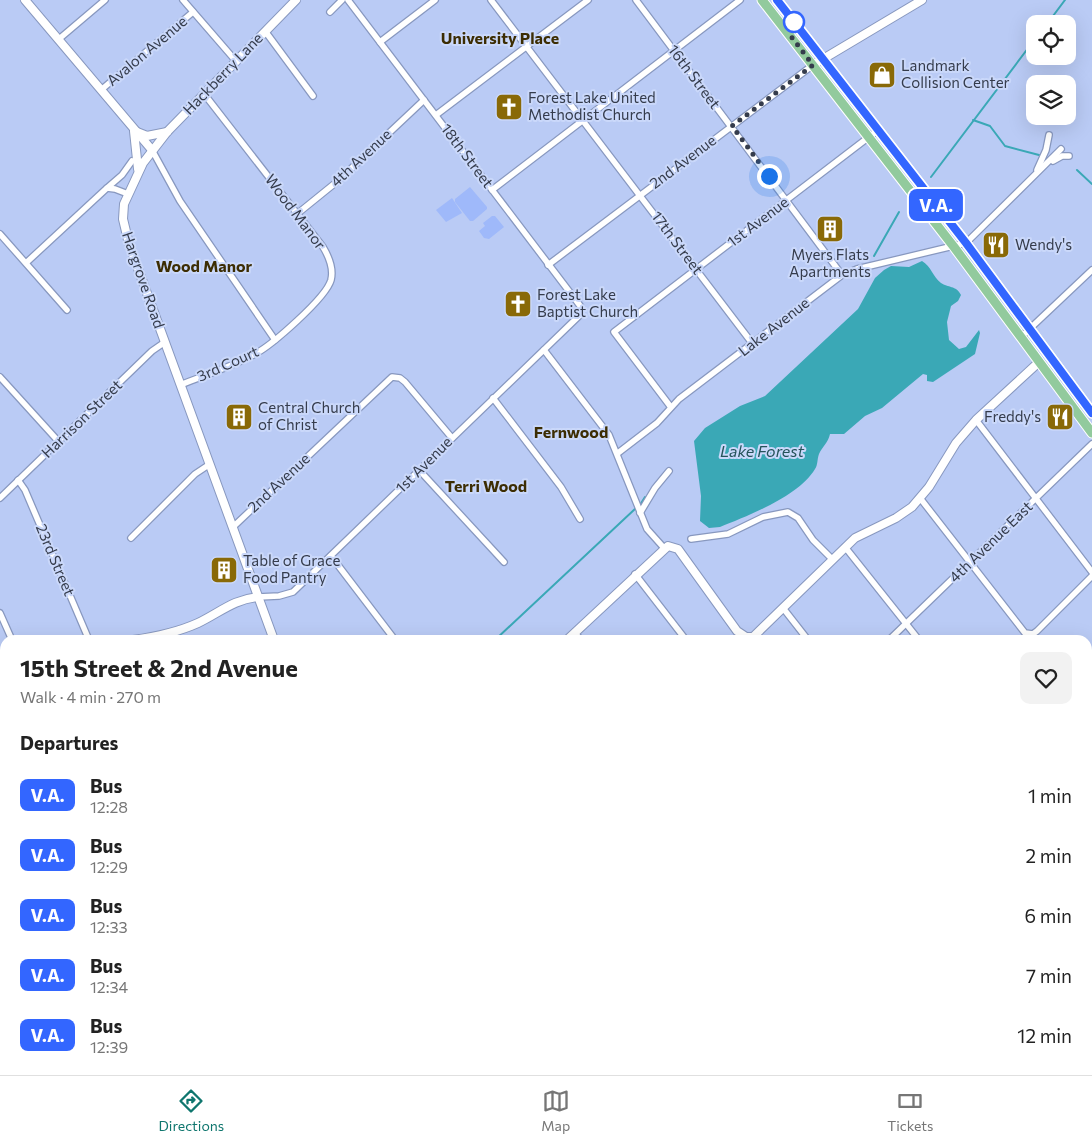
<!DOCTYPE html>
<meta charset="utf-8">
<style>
body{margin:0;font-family:Commissioner,sans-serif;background:#f2f2f2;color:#222;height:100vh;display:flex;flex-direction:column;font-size:19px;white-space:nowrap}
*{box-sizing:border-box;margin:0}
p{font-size:16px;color:#767676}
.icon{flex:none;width:28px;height:28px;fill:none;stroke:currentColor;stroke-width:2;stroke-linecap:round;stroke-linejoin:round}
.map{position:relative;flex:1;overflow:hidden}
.sheet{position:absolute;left:0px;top:635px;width:1092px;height:440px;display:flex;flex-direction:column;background:#fff;border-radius:15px 15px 0 0;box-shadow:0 5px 20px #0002}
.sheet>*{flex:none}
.badge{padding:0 10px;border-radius:8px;font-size:18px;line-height:32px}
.tools{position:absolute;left:1026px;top:15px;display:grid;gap:10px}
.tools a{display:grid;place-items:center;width:50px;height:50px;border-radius:10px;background:#fff;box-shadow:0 5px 20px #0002;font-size:25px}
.you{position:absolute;width:25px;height:25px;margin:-12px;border:4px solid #fff;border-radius:50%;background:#1a73e8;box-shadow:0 0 0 8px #1a73e833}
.map>.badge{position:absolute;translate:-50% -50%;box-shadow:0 0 0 2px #fff}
h2{padding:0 20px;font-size:19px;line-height:45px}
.round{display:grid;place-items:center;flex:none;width:52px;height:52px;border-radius:10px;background:#f2f2f2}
.summary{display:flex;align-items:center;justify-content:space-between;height:85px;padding:0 20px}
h1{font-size:24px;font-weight:700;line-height:38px}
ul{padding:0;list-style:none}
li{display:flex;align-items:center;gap:15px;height:60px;padding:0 20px}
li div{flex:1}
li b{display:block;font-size:19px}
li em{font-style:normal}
li .badge{min-width:55px;font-weight:700;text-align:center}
.menu{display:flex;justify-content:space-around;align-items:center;height:70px;border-top:1px solid #e0e0e0;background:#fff;font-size:14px;color:#767676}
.menu a{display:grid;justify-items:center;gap:2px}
.menu .selected{color:#0f766e}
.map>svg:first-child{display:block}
.green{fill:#9fb9fa}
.water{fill:#3aa8b6}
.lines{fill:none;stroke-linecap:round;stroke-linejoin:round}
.stream{stroke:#3aa8b6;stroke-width:2}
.street-casing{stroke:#8898bf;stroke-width:8}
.secondary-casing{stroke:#8898bf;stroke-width:10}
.primary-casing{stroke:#fff;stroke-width:11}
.highway-casing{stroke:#fff;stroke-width:12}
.street{stroke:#fff;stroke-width:5.5}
.secondary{stroke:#fff;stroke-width:8}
.primary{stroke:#92ca9d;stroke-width:9}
.highway{stroke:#4aa65b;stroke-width:10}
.line-casing{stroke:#fff;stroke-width:11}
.line{stroke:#36f;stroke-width:8}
.walk{stroke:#353c4c;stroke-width:5;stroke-dasharray:0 9}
.stop-dot{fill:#fff;stroke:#36f;stroke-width:2.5}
.labels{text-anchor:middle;stroke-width:4;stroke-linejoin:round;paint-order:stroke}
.street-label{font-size:15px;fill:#353c4c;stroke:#cad8fa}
.poi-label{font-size:15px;fill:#353c4c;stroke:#cad8fa;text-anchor:start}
.neighbourhood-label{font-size:16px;font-weight:bold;fill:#3c2d03;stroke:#cad8fa}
.water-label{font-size:16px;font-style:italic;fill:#25535a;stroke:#cad8fa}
</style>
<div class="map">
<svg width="1092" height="1075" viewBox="0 0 1092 1075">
<rect width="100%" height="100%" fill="#bacbf5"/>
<g class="green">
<polygon points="470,187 487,207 487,209 473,221 470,221 455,202 455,199"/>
<polygon points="452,198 462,213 446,222 436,210"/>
<polygon points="492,216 495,216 504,227 489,239 484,238 479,231 485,226 483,223"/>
<polygon points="1092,1031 1092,1065 1088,1059 1088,1035"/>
</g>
<path class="water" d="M922,261C931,266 933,277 941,283C948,288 956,285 961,295L958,301L951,306L947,322L949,340L959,349L966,347L979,330L980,333L975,354L933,382L927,381V375L923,374L882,408L865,416L844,434H830C828,443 822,447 819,454C817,459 818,465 815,469C799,496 748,516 720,527L709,528L700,521L701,496L694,441L705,428L740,406L765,396L858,309L875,278L884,270L891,266L909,267Z"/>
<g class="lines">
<g class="stream">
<polyline points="1047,24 1065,0"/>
<polyline points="973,120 990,126 1005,146 1039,155"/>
<polyline points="1077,170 1092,184"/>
<polyline points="931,177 1035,39"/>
<polyline points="874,256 899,212"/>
<polyline points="640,505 645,497"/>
<polyline points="495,640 636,508"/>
<polyline points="0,810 5,809"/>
<polyline points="192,1070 195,1075"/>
</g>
<g class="street-casing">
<g id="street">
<polyline points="183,0 235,60"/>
<polyline points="491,0 752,343"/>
<polyline points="636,0 842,275"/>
<polyline points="330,12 342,0"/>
<polyline points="265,31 313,96"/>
<polyline points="59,39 105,0"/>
<polyline points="380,42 435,0"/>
<polyline points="101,90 193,12"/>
<polyline points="436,115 588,0"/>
<polyline points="152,150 180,201 275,340"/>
<polyline points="1053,161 1062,156 1069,156"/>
<polyline points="1037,170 1046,150 1049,135"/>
<polyline points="107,188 122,175 132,161"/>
<polyline points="492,190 740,0"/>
<polyline points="297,214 339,180 424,100"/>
<polyline points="0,234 67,310"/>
<polyline points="27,262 107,188 115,189 128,194"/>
<polyline points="548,265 813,65"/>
<polyline points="1021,337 1092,270"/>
<polyline points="544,350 609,435 647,529 664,548"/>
<polyline points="0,377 59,442"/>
<path d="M180,385C205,375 232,367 255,354C272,345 326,298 331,280C334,268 329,257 323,247L205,95"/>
<polyline points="493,398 561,487 580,519"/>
<polyline points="670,406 614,332 878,130"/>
<polyline points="976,420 1092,572"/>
<polyline points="618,453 657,423 679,399 842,275 857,269 966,243 1061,149"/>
<polyline points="420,471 504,562"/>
<polyline points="18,480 25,490 89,640"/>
<polyline points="0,498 152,351 165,342"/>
<polyline points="920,498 1025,633 1033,634 1037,631 1092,576"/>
<polyline points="640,513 655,488 669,471"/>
<polyline points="233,527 392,377 400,378 405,382 452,438"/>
<polyline points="131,538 195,474 210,464"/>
<polyline points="691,539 728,534 763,517 788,512 798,518 813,540 832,559"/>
<polyline points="845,547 919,640"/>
<polyline points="331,556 395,640"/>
<polyline points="635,574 686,640"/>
<polyline points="258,597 279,596 293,592 581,314 581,307 348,0"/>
<polyline points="783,608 808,640"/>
<polyline points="0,613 12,640"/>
<polyline points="575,633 581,640"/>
<polyline points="889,640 1092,444"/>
<polyline points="1088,729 1092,724"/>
<polyline points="0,850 5,849"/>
<polyline points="0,937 5,942"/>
<polyline points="0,1046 5,1052"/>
<polyline points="18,1070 22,1075"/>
<polyline points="171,1070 174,1075"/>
<polyline points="319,1070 322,1075"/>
<polyline points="730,1070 734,1075"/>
<polyline points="1086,1070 1090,1075"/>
<polyline points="378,1075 386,1070"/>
<polyline points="580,1075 585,1070"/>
</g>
</g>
<g class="secondary-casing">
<g id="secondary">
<polyline points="25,0 152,150"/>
<polyline points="813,65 922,0"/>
<polyline points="134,131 138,169"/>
<polyline points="137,132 147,136 167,132"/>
<path d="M133,640C155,637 178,632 198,623C219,613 234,599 258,597"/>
<polyline points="274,640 129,244 123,219 124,204 143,163 167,132 296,0"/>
<polyline points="567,640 668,546 678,549 737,631 746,637 753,637 855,538 896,518 912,507 929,487 956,443 976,420 1039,362"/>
<polyline points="0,655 5,655"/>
<polyline points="515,1070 518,1075"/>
<polyline points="114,1075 119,1070"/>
</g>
</g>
<g class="primary-casing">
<g id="primary">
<polyline points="762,0 954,247 1092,433"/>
<polyline points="777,0 966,243 1092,413"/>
</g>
</g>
<g class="highway-casing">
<g id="highway">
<polyline points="1088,998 1092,994"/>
<polyline points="1088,1020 1092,1015"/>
<polyline points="1066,1070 1074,1073"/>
<polyline points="1008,1075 1013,1070"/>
<polyline points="1030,1075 1035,1070"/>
</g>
</g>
<use href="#street" class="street"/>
<use href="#secondary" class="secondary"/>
<use href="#primary" class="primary"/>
<use href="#highway" class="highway"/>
</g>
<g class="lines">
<g class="line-casing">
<polyline id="line" points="777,0 966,243 1092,413"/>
</g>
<use href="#line" class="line"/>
<polyline class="walk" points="769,176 732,126 813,65 790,35 794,22"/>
</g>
<defs>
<g id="shop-square" transform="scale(1.4375)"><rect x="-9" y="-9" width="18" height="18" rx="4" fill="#896907" stroke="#cad8fa"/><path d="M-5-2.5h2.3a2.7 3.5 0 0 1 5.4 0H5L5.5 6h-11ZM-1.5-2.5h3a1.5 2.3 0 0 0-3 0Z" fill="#fff"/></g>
<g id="church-square" transform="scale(1.4375)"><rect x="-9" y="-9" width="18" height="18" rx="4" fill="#896907" stroke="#cad8fa"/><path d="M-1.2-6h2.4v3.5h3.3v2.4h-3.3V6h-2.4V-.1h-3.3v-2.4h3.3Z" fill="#fff"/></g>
<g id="building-square" transform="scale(1.4375)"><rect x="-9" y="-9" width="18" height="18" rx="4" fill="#896907" stroke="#cad8fa"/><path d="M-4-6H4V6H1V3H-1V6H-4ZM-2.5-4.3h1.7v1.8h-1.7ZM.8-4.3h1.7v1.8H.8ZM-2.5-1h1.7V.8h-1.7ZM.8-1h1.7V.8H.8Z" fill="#fff"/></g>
<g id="restaurant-square" transform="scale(1.4375)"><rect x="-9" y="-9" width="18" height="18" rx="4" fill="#896907" stroke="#cad8fa"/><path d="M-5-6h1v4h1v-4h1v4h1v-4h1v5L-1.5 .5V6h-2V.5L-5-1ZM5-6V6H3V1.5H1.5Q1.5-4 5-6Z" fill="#fff"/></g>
</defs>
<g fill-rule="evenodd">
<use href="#shop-square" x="882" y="75"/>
<use href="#church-square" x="509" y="107"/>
<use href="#building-square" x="830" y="229"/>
<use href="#restaurant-square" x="996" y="245"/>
<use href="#church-square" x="518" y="304"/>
<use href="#building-square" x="239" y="417"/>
<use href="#restaurant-square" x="1060" y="417"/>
<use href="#building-square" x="224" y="570"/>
</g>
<circle class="stop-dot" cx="794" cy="22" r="10"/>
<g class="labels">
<g class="street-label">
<text transform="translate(147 51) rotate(-40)" y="5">Avalon Avenue</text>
<text transform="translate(223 74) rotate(-46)" y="5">Hackberry Lane</text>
<text transform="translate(694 77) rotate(53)" y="5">16th Street</text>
<text transform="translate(467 156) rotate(53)" y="5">18th Street</text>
<text transform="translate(361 158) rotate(-43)" y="5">4th Avenue</text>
<text transform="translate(683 162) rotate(-37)" y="5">2nd Avenue</text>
<text transform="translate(295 212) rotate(53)" y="5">Wood Manor</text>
<text transform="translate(758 222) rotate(-37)" y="5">1st Avenue</text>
<text transform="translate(677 243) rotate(53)" y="5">17th Street</text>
<text transform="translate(143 280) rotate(71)" y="5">Hargrove Road</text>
<text transform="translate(774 327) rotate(-38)" y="5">Lake Avenue</text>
<text transform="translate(228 364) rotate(-24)" y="5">3rd Court</text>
<text transform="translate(82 419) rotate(-44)" y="5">Harrison Street</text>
<text transform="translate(424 465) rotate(-45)" y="5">1st Avenue</text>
<text transform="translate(279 483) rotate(-43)" y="5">2nd Avenue</text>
<text transform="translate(991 542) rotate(-44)" y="5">4th Avenue East</text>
<text transform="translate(55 560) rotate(67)" y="5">23rd Street</text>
</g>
<g class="poi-label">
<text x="901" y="71">Landmark<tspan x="901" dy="17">Collision Center</tspan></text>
<text x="528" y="103">Forest Lake United<tspan x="528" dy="17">Methodist Church</tspan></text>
<text x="1015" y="250">Wendy's</text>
<text x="830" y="260" text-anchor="middle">Myers Flats<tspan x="830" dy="17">Apartments</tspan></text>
<text x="537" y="300">Forest Lake<tspan x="537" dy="17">Baptist Church</tspan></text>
<text x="258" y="413">Central Church<tspan x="258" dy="17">of Christ</tspan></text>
<text x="1041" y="422" text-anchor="end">Freddy's</text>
<text x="243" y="566">Table of Grace<tspan x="243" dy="17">Food Pantry</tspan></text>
</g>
<g class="neighbourhood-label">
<text x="500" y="44">University Place</text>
<text x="204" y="272">Wood Manor</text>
<text x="571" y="438">Fernwood</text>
<text x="486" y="492">Terri Wood</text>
</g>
<g class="water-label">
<text x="762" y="457">Lake Forest</text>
</g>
</g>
</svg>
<div class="tools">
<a><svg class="icon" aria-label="locate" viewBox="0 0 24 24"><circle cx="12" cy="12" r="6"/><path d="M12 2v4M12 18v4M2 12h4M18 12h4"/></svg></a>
<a><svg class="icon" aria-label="layers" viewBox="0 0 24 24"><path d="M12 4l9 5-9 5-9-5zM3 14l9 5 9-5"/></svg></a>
</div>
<div class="you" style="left:769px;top:176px"></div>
<b class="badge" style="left:936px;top:205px;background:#36f;color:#fff">V.A.</b>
<section class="sheet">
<div class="summary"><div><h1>15th Street &amp; 2nd Avenue</h1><p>Walk · 4 min · 270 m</p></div><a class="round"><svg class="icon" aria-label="heart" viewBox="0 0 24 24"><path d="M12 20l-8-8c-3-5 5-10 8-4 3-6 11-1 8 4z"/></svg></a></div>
<h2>Departures</h2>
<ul>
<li><span class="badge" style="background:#36f;color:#fff">V.A.</span><div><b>Bus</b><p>12:28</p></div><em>1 min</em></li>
<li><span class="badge" style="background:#36f;color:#fff">V.A.</span><div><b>Bus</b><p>12:29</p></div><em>2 min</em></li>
<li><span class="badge" style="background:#36f;color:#fff">V.A.</span><div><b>Bus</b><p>12:33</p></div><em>6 min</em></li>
<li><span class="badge" style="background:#36f;color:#fff">V.A.</span><div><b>Bus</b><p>12:34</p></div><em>7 min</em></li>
<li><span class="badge" style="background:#36f;color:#fff">V.A.</span><div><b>Bus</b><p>12:39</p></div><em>12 min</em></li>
</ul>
</section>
</div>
<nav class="menu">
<a class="selected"><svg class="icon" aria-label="directions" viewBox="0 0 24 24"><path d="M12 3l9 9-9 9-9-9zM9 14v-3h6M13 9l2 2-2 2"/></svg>Directions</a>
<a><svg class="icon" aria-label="map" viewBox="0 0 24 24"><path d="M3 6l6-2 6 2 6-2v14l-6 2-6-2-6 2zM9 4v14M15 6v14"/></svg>Map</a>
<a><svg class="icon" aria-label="tickets" viewBox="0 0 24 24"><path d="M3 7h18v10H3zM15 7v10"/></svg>Tickets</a>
</nav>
